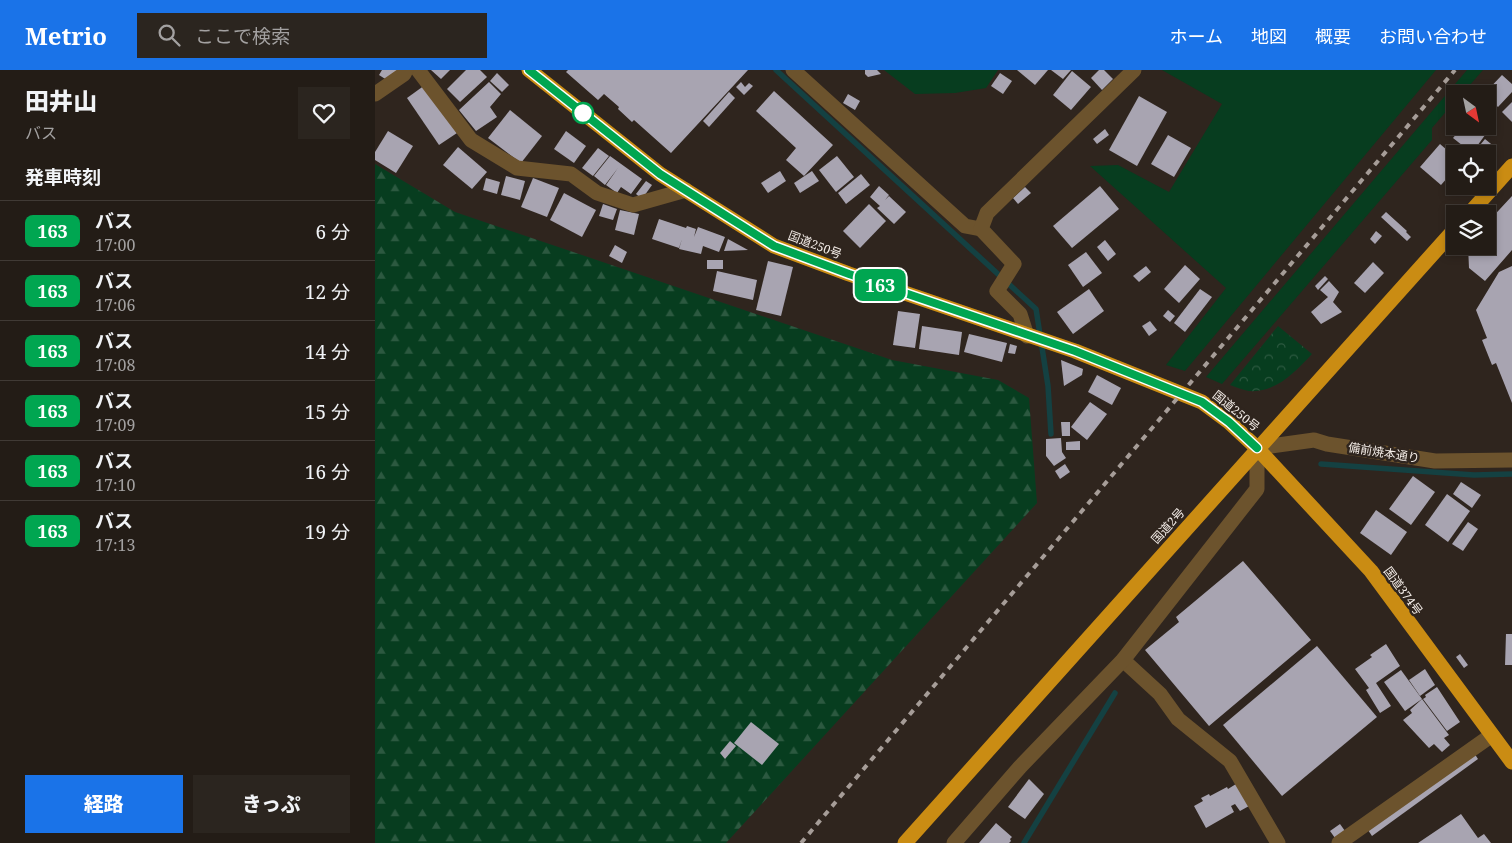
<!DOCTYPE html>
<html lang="ja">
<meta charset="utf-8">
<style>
body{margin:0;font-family:"Noto Serif","Noto Sans JP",serif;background:#2b251f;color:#f1f3f6;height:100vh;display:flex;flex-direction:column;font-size:19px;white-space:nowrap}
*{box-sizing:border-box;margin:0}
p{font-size:16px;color:#a3a1a1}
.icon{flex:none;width:28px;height:28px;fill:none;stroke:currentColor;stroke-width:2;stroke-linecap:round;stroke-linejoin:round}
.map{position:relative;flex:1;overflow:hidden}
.panel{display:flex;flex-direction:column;background:#231c16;width:375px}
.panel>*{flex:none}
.badge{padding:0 10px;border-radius:8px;font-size:18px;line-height:32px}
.needle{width:32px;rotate:147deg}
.buttons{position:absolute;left:1071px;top:15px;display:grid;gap:10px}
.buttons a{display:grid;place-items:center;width:50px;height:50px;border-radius:0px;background:#231c16;box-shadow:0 2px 8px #0003,0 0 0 1px #403a35;font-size:25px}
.map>.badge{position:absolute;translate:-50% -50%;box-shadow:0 0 0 2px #fff}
h2{padding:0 25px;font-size:19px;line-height:45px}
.round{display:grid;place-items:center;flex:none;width:52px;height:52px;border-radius:0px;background:#2b251f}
.overview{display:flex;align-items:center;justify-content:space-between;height:85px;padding:0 25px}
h1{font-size:24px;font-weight:800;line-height:38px}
.action{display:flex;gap:10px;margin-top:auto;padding:10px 25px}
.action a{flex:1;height:58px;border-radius:0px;background:#1a73e8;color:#fff;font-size:20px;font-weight:800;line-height:58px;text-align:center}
.action a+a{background:#2b251f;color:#f1f3f6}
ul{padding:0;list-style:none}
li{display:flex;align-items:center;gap:15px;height:60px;padding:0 25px;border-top:1px solid #403a35}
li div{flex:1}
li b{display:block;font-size:19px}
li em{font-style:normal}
li .badge{min-width:55px;font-weight:700;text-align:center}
header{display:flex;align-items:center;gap:30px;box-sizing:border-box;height:70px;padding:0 25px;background:#1a73e8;color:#fff}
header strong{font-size:24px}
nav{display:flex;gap:28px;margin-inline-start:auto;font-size:18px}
.search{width:350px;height:45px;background:#2b251f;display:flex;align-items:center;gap:12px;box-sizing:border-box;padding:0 18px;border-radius:0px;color:#a3a1a1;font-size:19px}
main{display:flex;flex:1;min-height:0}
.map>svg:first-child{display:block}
.green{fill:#073d1f}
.forest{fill:url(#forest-firs)}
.park{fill:url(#park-crowns)}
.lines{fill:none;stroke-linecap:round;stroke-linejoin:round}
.stream{stroke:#144142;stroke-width:5.5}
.building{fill:#a8a4b1}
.minor{stroke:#6c532d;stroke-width:15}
.highway{stroke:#ca8c13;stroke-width:15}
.rail{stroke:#a69d98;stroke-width:4;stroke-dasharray:6 6;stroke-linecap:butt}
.line-casing{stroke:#fff;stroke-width:11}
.line{stroke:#00a651;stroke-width:8}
.stop-dot{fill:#fff;stroke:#00a651;stroke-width:2.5}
.labels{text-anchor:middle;stroke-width:5;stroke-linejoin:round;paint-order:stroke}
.street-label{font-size:12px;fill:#f4ede8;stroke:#2f251e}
</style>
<header>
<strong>Metrio</strong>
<div class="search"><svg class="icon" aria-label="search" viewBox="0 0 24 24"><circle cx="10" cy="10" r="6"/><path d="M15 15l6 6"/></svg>ここで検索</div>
<nav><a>ホーム</a><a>地図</a><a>概要</a><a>お問い合わせ</a></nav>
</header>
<main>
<section class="panel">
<div class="overview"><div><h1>田井山</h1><p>バス</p></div><a class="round"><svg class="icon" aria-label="heart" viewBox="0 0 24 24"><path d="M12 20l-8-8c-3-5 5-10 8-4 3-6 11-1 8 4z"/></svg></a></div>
<h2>発車時刻</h2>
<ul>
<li><span class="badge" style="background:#00a651;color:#fff">163</span><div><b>バス</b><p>17:00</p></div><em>6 分</em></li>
<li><span class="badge" style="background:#00a651;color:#fff">163</span><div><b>バス</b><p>17:06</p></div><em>12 分</em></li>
<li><span class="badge" style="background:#00a651;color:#fff">163</span><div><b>バス</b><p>17:08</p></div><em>14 分</em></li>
<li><span class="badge" style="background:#00a651;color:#fff">163</span><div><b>バス</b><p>17:09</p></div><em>15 分</em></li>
<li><span class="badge" style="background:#00a651;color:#fff">163</span><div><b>バス</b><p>17:10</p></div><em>16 分</em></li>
<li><span class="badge" style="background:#00a651;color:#fff">163</span><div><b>バス</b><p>17:13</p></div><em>19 分</em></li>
</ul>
<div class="action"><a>経路</a><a>きっぷ</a></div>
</section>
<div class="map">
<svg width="1137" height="773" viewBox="0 0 1137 773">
<defs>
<pattern id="forest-firs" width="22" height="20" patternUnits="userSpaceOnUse" patternTransform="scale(1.25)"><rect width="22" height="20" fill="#073d1f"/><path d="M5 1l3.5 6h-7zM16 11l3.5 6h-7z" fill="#2c5940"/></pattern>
<pattern id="park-crowns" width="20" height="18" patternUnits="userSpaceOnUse" patternTransform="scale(1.25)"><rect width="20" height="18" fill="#073d1f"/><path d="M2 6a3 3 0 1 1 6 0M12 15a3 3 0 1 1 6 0" fill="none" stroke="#2c5940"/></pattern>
</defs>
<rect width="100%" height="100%" fill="#2f251e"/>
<g class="green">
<polygon points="509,0 623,0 611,18 580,23 540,24"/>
<polygon points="787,0 1061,0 810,301 791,295 851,218 715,96 743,95 794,122 847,34"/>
<polygon points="1092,0 1108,0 1087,24 1080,24 1080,31 1057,58 1057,70 847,314 831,307"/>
</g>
<polygon class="forest" points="0,94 80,142 517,290 623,310 654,328 662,433 351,773 0,773"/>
<path class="park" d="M903,256L937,284C920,302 901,323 874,321C868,320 861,317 855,315Z"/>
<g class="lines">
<g class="stream">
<polyline points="401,0 661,239 673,316 676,364"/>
<polyline points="946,394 1099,405 1137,404"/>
<polyline points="649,773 740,623"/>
</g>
</g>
<g class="building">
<polygon points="7,0 23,0 15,12 4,5"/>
<polygon points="56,0 75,0 66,9"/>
<polygon points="91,0 105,0 112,7 85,32 72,19"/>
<polygon points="193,0 373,0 296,83 259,50 257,52 243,39 244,37 229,24 223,30 191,2"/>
<polygon points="490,0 502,0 506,4 493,7 490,4"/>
<polygon points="642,0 673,0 660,15"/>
<polygon points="676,0 696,0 688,9"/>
<polygon points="724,0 729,0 738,9 727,20 716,8"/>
<polygon points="697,1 716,17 696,40 678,25"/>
<polygon points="122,3 134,15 127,22 115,11"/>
<polygon points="625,3 637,11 628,24 616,16"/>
<polygon points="1127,5 1137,14 1137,22 1123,37 1112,26 1112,24 1109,24"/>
<polygon points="114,12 126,24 115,37 122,47 101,61 84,40"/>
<polygon points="366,12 370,17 374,13 378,16 369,25 361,17"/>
<polygon points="50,15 82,63 64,75 32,28"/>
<polygon points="399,21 458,75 429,106 411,90 421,78 381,41"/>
<polygon points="354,22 360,28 334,57 328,51"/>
<polygon points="473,24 485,31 480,40 468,33"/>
<polygon points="764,26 792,42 762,96 734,80"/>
<polygon points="1137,32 1137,52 1127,42"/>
<polygon points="135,40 167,66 146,93 113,68"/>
<polygon points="1088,56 1107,56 1113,61 1097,83 1078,68"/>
<polygon points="730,59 734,65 722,74 718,69"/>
<polygon points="13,61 38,76 21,103 0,90 0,82"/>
<polygon points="191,61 211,76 199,93 179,79"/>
<polygon points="793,65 816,78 799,107 776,94"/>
<polygon points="1110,69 1121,78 1112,89 1112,84 1106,84 1101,80"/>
<polygon points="1065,74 1080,87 1080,99 1066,115 1045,97"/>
<polygon points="83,77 112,102 97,119 68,95"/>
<polygon points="223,78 234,86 218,106 207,98"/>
<polygon points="235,86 267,109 256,124 246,117 242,123 231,115 243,98 230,115 219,106"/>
<polygon points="462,86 479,107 461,122 444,100"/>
<polygon points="405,101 411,111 393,123 386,113"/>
<polygon points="437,101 444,111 425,123 419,113"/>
<polygon points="486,104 495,115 471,134 463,123"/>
<polygon points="131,106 150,111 145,130 126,125"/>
<polygon points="111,108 125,112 122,124 108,120"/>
<polygon points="158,108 184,118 172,147 146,137"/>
<polygon points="271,111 277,115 267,129 261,124"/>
<polygon points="504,116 514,125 510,130 514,126 531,142 519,154 502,138 505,136 495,127"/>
<polygon points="725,116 744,139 697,178 678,156"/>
<polygon points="650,117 656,123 643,134 638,128"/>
<polygon points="189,123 221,140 207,167 175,150"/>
<polygon points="1137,126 1137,180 1110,211 1094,198 1093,176 1112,176 1112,153"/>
<polygon points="228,134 242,139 238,150 224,146"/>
<polygon points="494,134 511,151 485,178 468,161"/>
<polygon points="245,140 264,144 259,165 240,160"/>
<polygon points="1011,142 1032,161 1031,162 1036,167 1032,171 1006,147"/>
<polygon points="284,149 311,158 312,156 321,159 319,167 323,157 350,167 344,182 328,176 326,184 304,179 307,169 304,178 277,169"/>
<polygon points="1001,161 1007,166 1000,174 995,169"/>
<polygon points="353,169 373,180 349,181"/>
<polygon points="730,170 741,184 733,191 722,177"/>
<polygon points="240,175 252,182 247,193 234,186"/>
<polygon points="711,182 727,203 708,217 693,195"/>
<rect x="332" y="190" width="16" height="9"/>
<polygon points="393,191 418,197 406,246 381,240"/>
<polygon points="998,192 1009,203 990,223 979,213"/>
<polygon points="810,195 825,209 804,233 789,219"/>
<polygon points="771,196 776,202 764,212 758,206"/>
<polygon points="1137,196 1137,333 1121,293 1117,295 1107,270 1112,268 1101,240 1124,202"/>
<polygon points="342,201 382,210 378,230 338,221"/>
<polygon points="950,206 953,209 943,220 940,216"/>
<polygon points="954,211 964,222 958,232 967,242 946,254 936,242 953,227 945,220"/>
<polygon points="714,219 729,241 698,264 682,242"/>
<polygon points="825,219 837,227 810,262 799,253"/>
<polygon points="793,240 800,246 795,252 788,246"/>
<polygon points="523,241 545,244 540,278 518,275"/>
<polygon points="775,251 782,260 774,266 767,256"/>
<polygon points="547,256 587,262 584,285 544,279"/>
<polygon points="594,264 632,273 627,292 589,282"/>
<polygon points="635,274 642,276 640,284 633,283"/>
<polygon points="686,290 708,299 707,305 689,316"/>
<polygon points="722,305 746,318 737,335 713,322"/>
<polygon points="715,332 732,344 712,370 696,357"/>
<polygon points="686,352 695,352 695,366 687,366"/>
<polygon points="686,368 687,382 691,388 679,396 671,386 671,369"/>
<polygon points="705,371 705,380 691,380 691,372"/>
<polygon points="690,394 695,402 685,409 680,401"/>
<polygon points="1038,406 1060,422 1036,455 1014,439"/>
<polygon points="1086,412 1106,425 1097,438 1078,424"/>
<polygon points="1072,424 1095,441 1073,472 1050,455"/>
<polygon points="1001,440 1032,462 1016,485 985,463"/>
<polygon points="1093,452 1103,459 1088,481 1077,474"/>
<polygon points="868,491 936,570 834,656 770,580 804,552 801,547"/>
<polygon points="1131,564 1137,564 1137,595 1130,595"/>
<polygon points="1011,574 1025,596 1001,613 1016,636 1005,643 991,620 994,618 980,599 997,587 995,585"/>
<polygon points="942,576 1002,647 907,726 848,655"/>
<polygon points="1085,584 1093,595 1089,598 1081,587"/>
<polygon points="1050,599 1060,615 1045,626 1034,610"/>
<polygon points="1026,600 1047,629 1030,641 1009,612"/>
<polygon points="1062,617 1085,652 1072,661 1048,629 1051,627 1050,625"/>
<polygon points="1047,629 1074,665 1069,668 1075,675 1067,682 1059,674 1054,678 1028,650 1037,643 1035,640"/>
<polygon points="376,652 404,674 387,695 359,673"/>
<polygon points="355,671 361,676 350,689 345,683"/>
<polygon points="1099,683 1103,689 997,766 993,760"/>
<polygon points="654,709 669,724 650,749 633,737"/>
<polygon points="861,714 874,736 865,741 860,734 856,736 859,742 831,758 819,736 828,731 826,728 834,724 835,726 852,717 853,719"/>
<polygon points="1086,744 1103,768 1109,764 1116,773 1043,773"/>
<polygon points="621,753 637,767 635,769 636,771 634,773 604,773"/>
<polygon points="965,754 970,761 960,768 955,761"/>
</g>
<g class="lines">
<g class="minor">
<polyline points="43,0 96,70 142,98 196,104 222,123 258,135 311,120"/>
<polyline points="418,0 590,156 606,159"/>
<polyline points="0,24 29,4 31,0"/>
<polyline points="652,266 645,244 622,221 639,194 606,159 612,143 759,0"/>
<polyline points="748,590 785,624 803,649 855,691 903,773"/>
<polyline points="579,773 645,697 748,590 882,419 882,378 939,370 952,374 1060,391 1137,390"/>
<polyline points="964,773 1117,665"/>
</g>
<g class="highway">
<polyline points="154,0 285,104 399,176 474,204 700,281 827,332 854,352 882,378 996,501 1137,692"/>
<polyline points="1094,144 1137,96"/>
<polyline points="530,773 1080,159"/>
</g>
<polyline class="rail" points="426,773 1080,0"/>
</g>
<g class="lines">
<g class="line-casing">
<polyline id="line" points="154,0 285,104 399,176 474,204 700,281 827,332 854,352 882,378"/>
</g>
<use href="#line" class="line"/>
</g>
<circle class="stop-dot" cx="208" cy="43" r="10"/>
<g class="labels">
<g class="street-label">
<text transform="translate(440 175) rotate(21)" y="4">国道250号</text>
<text transform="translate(861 341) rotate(39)" y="4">国道250号</text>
<text transform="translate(1009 383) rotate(9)" y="4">備前焼本通り</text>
<text transform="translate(793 456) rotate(-48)" y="4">国道2号</text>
<text transform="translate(1028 521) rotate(54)" y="4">国道374号</text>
</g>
</g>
</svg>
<div class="buttons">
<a><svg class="needle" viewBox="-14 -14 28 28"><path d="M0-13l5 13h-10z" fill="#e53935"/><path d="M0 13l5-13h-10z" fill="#a3a1a1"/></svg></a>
<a><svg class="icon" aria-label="locate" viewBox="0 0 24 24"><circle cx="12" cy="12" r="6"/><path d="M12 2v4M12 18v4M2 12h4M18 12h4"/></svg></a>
<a><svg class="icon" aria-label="layers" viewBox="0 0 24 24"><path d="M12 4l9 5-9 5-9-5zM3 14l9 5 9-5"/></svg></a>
</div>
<b class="badge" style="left:505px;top:215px;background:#00a651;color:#fff">163</b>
</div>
</main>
